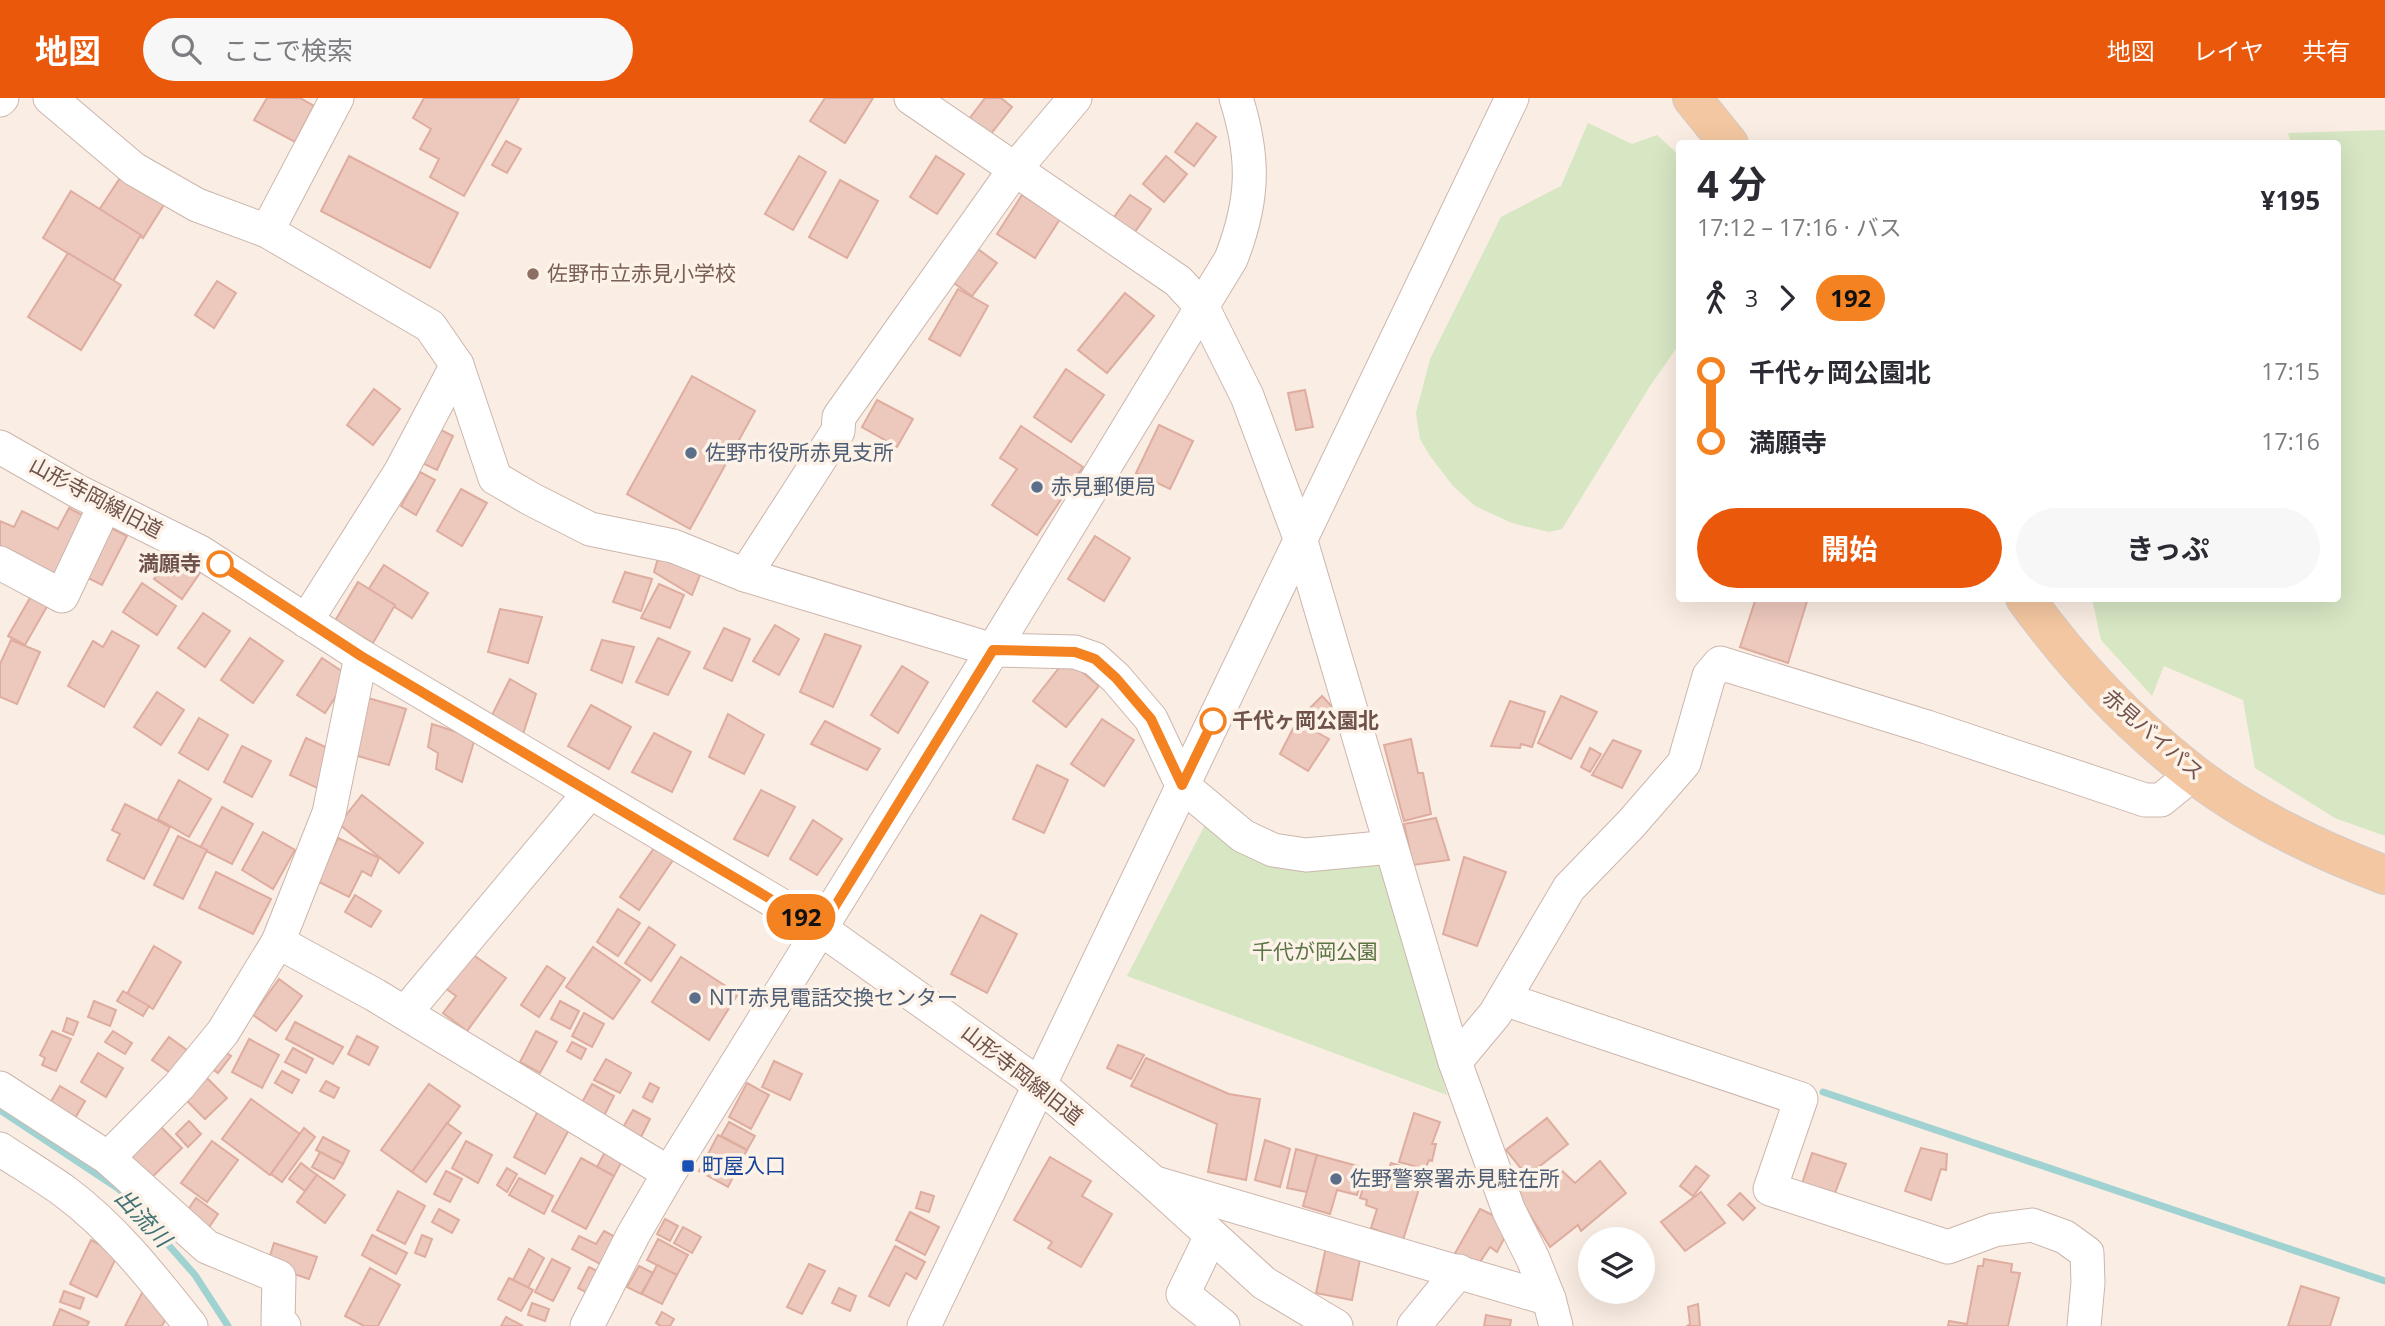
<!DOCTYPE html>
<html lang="ja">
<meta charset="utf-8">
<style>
body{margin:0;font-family:"Open Sans","Noto Sans JP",sans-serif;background:#f7f7f7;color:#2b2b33;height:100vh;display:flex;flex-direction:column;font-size:26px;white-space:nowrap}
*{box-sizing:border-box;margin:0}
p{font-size:23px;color:#7c7c81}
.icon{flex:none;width:38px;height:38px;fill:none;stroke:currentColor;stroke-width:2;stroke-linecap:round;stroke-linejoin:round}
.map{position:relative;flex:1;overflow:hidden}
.panel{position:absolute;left:1676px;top:42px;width:665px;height:462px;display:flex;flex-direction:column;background:#fff;border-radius:7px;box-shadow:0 7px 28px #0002}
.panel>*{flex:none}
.badge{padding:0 14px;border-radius:23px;font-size:24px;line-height:46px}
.controls{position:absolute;left:1578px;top:1129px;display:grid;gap:14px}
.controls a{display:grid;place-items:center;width:77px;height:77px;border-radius:50%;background:#fff;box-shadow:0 7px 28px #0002;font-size:35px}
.map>.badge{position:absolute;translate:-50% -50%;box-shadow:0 0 0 4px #fff}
.legs{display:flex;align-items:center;gap:10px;height:77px;padding:0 21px;font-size:23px}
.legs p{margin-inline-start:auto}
.summary{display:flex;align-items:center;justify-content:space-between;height:119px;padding:0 21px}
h1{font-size:38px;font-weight:700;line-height:52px}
.cta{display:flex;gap:14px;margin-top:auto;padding:14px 21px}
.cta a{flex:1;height:80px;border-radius:42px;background:#ea580c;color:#fff;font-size:28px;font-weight:700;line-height:80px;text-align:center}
.cta a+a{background:#f7f7f7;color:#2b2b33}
ul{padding:0 21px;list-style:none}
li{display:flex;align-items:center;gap:24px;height:70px;font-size:26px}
li i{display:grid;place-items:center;width:10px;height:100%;margin:0 9px;background:currentColor}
li i::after{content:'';width:18px;height:18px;margin:-9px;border:5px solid;border-radius:50%;background:#fff}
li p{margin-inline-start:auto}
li:first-child i{background:linear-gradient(#0000 50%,currentColor 0)}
li:last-child i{background:linear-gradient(currentColor 50%,#0000 0)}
header{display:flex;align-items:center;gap:42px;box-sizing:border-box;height:98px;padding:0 35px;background:#ea580c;color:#fff}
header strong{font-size:33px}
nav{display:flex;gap:38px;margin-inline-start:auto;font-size:24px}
.search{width:490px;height:63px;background:#f7f7f7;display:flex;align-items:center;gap:18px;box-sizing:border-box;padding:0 24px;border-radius:38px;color:#7c7c81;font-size:26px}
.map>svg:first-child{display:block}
.green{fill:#d7e6c3}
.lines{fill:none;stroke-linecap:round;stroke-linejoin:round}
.stream{stroke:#a1d2d2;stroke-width:7}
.building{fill:#edc8bd;stroke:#dead9f;stroke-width:2}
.minor-casing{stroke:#ccb6ad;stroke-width:35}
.major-casing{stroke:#d4cbc9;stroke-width:40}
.minor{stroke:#fff;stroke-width:33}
.major{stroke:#f3c7a1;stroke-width:38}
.line-1-casing{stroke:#fff;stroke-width:16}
.line-1{stroke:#f58220;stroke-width:10}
.education-dot{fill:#8d6e63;stroke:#fdf2e8;stroke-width:2.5}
.service-dot{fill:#5c6f8a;stroke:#fdf2e8;stroke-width:2.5}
.stop-1-dot{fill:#fff;stroke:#f58220;stroke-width:3.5}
.transit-dot{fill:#1a4fb4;stroke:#fdf2e8;stroke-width:2.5}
.labels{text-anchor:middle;stroke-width:7;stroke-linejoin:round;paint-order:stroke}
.education-label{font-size:21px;fill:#785e54;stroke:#fdf2e8;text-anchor:start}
.service-label{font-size:21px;fill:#4e5e75;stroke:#fdf2e8;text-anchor:start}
.street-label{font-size:21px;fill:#6f524b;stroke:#fdf2e8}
.stop-label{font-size:21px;font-weight:bold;fill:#6f524b;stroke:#fdf2e8;text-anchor:end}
.park-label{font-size:21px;fill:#5a7444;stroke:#fdf2e8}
.transit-label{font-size:21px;fill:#164399;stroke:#fdf2e8;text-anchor:start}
.water-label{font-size:23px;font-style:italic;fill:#417374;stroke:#fdf2e8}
</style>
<header>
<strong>地図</strong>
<div class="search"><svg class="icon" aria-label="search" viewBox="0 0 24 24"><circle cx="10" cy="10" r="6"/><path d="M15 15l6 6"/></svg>ここで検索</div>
<nav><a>地図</a><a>レイヤ</a><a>共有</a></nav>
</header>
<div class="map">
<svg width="2385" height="1228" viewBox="0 0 2385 1228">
<rect width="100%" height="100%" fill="#faede3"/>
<g class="green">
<polygon points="1588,25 1632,46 1657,37 1680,58 1680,245 1650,288 1562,431 1549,434 1512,425 1475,408 1453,388 1430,358 1420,341 1416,315 1430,261 1501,119 1561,88"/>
<polygon points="2385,32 2385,738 2335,720 2255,670 2243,602 2164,568 2152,598 2101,542 2092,501 2338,500 2338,46 2291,45 2288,35"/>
<polygon points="1207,723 1301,767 1381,767 1447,997 1127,878"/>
</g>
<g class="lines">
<g class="stream">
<polyline points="1823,994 2385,1183"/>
<polyline points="0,1012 119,1091 195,1177 228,1228"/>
</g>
</g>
<g class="building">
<polygon points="267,0 300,0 314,8 295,44 254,22"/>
<polygon points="424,0 519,0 464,98 430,79 439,61 420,51 431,31 413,20"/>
<polygon points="825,0 873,0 845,45 810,23"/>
<polygon points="985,0 1001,0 1012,9 990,37 969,21"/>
<polygon points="1197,25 1216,39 1194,68 1175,54"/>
<polygon points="506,43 521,51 507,75 492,67"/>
<polygon points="349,58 458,115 430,170 321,113"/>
<polygon points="799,58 826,74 793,132 765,116"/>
<polygon points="936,58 964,76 937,116 910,99"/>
<polygon points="1166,58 1187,76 1164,104 1143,86"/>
<polygon points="122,77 165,105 143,140 99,112"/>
<polygon points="840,82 878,103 847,160 809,139"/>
<polygon points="71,93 141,137 113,183 43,140"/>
<polygon points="1022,97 1060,121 1035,160 997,136"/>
<polygon points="1130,97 1151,111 1130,141 1109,126"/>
<polygon points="975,149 997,165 972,198 950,182"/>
<polygon points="68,155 121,187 81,252 28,219"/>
<polygon points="217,183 236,195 214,230 195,217"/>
<polygon points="958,191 988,208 960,258 929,241"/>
<polygon points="1125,195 1154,218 1107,275 1078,252"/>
<polygon points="1066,271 1104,297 1071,344 1034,319"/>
<polygon points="692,278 755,313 690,431 627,396"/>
<polygon points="374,291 400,311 373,347 347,327"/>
<polygon points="1305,292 1313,329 1296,332 1288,295"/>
<polygon points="877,302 913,321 897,349 862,329"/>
<polygon points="1159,327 1193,343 1170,391 1136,375"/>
<polygon points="1021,328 1083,369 1037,437 992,407 1017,371 1000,360"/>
<polygon points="437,330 453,338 437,372 420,364"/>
<polygon points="420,374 435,382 416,417 401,408"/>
<polygon points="461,391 487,405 462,448 437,433"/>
<polygon points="69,410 88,420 59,484 0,455 0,423 14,429 22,413 58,431"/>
<polygon points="101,425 127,438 102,487 76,474"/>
<polygon points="1095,438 1130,460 1104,503 1068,481"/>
<polygon points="176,450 204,469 182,501 154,481"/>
<polygon points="659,457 700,477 692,497 654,474"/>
<polygon points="384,467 428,495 412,520 368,492"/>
<polygon points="625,474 652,481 641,513 613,504"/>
<polygon points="358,484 395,507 373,545 335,523"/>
<polygon points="142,485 176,508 157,537 123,514"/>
<polygon points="659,486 684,497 670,530 641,520"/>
<polygon points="37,488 53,498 25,547 8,538"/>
<polygon points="1756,500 1808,500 1788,565 1740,549"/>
<polygon points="500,511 542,519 528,565 488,554"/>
<polygon points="203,515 230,533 205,569 178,550"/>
<polygon points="775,527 799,541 779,577 753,563"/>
<polygon points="724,530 750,541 732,583 704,570"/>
<polygon points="112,533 139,548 104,609 68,588 93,543 103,549"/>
<polygon points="825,536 861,548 833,609 800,594"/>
<polygon points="250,540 283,563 253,605 221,582"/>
<polygon points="658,540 690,554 668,597 636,584"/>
<polygon points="11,542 40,554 17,606 0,599 0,566"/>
<polygon points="602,542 634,549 622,585 591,572"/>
<polygon points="322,560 349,578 325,615 297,597"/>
<polygon points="1066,561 1099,588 1066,629 1033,603"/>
<polygon points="902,568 928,584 898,635 871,617"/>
<polygon points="510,581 536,596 523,636 491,619"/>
<polygon points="157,594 184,612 161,647 134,629"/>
<polygon points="1322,598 1337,614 1318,633 1303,617"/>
<polygon points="1561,598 1597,614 1571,661 1538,645"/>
<polygon points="368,600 406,611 389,667 351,656"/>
<polygon points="1510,603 1545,614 1532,649 1521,646 1520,650 1491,648"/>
<polygon points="591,607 631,629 609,671 568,648"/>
<polygon points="728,616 764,637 744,676 709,659"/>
<polygon points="199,620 228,637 208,672 179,655"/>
<polygon points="1102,621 1134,642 1104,688 1071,666"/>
<polygon points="825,623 880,651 867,672 811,646"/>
<polygon points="1297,623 1329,641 1308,673 1280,656"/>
<polygon points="432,626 475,640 462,684 436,671 438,655 428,649"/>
<polygon points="654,635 691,654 672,694 632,674"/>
<polygon points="306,640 334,653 317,690 290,677"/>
<polygon points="1411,641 1418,675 1423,675 1431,716 1404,723 1384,647"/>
<polygon points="1613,642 1641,653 1622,690 1592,677"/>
<polygon points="242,648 271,663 252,699 224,684"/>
<polygon points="1590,650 1601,656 1590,674 1581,669"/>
<polygon points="1037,667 1068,682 1044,735 1013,721"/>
<polygon points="179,682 211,701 189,739 158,721"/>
<polygon points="761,692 795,709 768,758 734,741"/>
<polygon points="362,697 423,745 399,775 339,726"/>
<polygon points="125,706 170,729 144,781 107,762 120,736 112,732"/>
<polygon points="222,709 253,726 232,766 200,750"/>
<polygon points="1436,720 1449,762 1413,767 1404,726"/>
<polygon points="813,722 842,741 817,777 790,761"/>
<polygon points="263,734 295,752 273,791 242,772"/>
<polygon points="178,738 207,752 183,801 154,787"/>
<polygon points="338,740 379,760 371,778 362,773 349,799 317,783"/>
<polygon points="654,750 673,762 639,812 620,799"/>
<polygon points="1464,759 1506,774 1477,848 1443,836"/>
<polygon points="216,774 271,801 253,836 199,810"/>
<polygon points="355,797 381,813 371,829 345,814"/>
<polygon points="618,811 640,825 618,858 597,844"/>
<polygon points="981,817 1017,836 987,895 951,876"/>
<polygon points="649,829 675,847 651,883 625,865"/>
<polygon points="154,848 181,864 153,911 127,896"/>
<polygon points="462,849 506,880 467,933 443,915 456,898 437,884"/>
<polygon points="593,849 640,882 613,921 566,889"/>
<polygon points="681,859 738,896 709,942 652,904"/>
<polygon points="547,868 565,880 539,919 521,907"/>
<polygon points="279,881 302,898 276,933 253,917"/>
<polygon points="123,893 149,908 143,918 117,903"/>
<polygon points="94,903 116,912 110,928 88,919"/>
<polygon points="560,903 579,913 570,931 551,921"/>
<polygon points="584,915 604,926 592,949 572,938"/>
<polygon points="67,920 78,924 73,937 63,933"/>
<polygon points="295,924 343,949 333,966 286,941"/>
<polygon points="52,933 71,941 56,973 42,967 45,960 40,957"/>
<polygon points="113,933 132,945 125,956 105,944"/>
<polygon points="536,933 557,944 540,975 520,964"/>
<polygon points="357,938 378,949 369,967 348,956"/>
<polygon points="169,939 191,955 175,978 152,962"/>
<polygon points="249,941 279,957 262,990 232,974"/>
<polygon points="572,944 586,951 581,961 567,953"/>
<polygon points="1118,947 1144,957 1131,981 1107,970"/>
<polygon points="293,950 313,961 306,975 285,964"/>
<polygon points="224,953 231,958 218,975 211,970"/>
<polygon points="98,955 123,970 106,999 81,984"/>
<polygon points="1146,960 1229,996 1260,1001 1246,1082 1208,1074 1217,1026 1131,988"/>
<polygon points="606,961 631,975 620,995 594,982"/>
<polygon points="774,963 802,976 790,1002 762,989"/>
<polygon points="282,973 299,982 292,995 275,985"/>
<polygon points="207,980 227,1000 205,1021 186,1002"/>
<polygon points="326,983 339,990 334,1000 320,993"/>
<polygon points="650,985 659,990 652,1004 643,999"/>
<polygon points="747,985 769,997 751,1031 729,1019"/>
<polygon points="429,986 460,1008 412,1074 381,1052"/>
<polygon points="592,986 614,998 601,1024 578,1012"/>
<polygon points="60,988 85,1003 74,1022 49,1007"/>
<polygon points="251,1001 300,1036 270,1077 222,1041"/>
<polygon points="633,1012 650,1021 640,1041 622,1031"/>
<polygon points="538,1013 570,1030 545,1076 514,1059"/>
<polygon points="1414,1015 1440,1024 1432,1046 1436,1046 1432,1063 1429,1062 1425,1071 1399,1064"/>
<polygon points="1547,1020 1568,1046 1527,1078 1506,1052"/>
<polygon points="189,1023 201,1036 188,1049 176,1036"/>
<polygon points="156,1024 182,1050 148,1083 123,1057"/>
<polygon points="729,1024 755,1038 747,1052 721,1038"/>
<polygon points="447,1025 461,1035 426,1084 412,1074"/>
<polygon points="304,1030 315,1039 282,1084 271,1076"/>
<polygon points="718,1037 747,1052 728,1089 699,1073"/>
<polygon points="323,1039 349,1053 343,1066 316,1052"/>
<polygon points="1265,1042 1290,1051 1280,1089 1255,1082"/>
<polygon points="212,1043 238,1062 207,1104 181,1085"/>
<polygon points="466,1043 492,1057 478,1085 452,1070"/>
<polygon points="607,1050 624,1059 614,1078 597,1069"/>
<polygon points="1921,1050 1947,1056 1946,1072 1941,1071 1931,1102 1905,1093"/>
<polygon points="1296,1051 1317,1057 1307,1094 1287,1090"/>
<polygon points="320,1054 343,1066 334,1081 312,1069"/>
<polygon points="1812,1055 1846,1066 1830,1108 1798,1098"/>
<polygon points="1317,1057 1365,1070 1357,1097 1337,1092 1330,1116 1303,1108"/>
<polygon points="1050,1059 1091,1083 1082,1098 1112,1116 1081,1169 1048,1150 1052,1144 1014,1122"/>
<polygon points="581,1060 614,1078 586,1131 552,1113"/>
<polygon points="1600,1063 1626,1095 1581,1133 1578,1127 1550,1149 1517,1096 1557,1068 1575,1085"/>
<polygon points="301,1065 317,1077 305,1093 289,1081"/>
<polygon points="1391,1065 1424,1075 1403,1142 1371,1130 1377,1111 1366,1107 1367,1102 1360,1100 1364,1087 1372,1090 1379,1070 1388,1073"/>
<polygon points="1696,1068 1709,1078 1693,1098 1680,1088"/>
<polygon points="507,1070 517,1076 507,1094 497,1087"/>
<polygon points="446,1073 462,1081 450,1104 434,1096"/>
<polygon points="317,1077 345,1097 325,1125 297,1104"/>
<polygon points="519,1080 553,1098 544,1116 509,1097"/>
<polygon points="398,1093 425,1108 405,1146 377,1132"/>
<polygon points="921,1094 934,1098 929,1114 916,1110"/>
<polygon points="1701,1094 1725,1125 1685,1153 1661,1124"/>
<polygon points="1740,1095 1755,1110 1743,1122 1728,1107"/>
<polygon points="196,1100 218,1116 203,1138 181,1122"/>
<polygon points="439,1111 459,1122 452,1135 432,1124"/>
<polygon points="1480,1111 1501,1121 1506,1137 1497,1154 1490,1149 1478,1167 1454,1157"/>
<polygon points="910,1114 939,1129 925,1157 896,1142"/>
<polygon points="665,1121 678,1128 670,1143 657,1136"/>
<polygon points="683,1129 701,1139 692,1155 674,1145"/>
<polygon points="604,1133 617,1140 602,1167 572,1151 579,1138 596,1146"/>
<polygon points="372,1137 407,1155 396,1176 362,1157"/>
<polygon points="422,1137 432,1141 425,1159 415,1155"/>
<polygon points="658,1141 688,1157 677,1177 647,1162"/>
<polygon points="91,1142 118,1156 97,1199 70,1186"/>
<polygon points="274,1145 317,1159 309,1181 267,1167"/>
<polygon points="895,1148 925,1164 916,1181 906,1175 889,1208 869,1198"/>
<polygon points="1326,1149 1361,1156 1352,1202 1316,1195"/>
<polygon points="529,1151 544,1160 528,1190 513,1182"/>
<polygon points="552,1161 570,1170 553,1203 535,1194"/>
<polygon points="1984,1161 2012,1166 2011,1174 2020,1175 2008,1228 1948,1228 1949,1223 1967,1226 1978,1168 1983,1168"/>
<polygon points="809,1166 825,1173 802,1216 787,1209"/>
<polygon points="657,1167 677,1177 662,1206 642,1196"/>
<polygon points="639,1168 653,1175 641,1196 627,1189"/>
<polygon points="589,1169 603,1176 591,1197 578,1190"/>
<polygon points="370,1170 400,1187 378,1228 364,1228 345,1218"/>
<polygon points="509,1180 533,1192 521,1213 498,1201"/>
<polygon points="2301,1188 2339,1200 2330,1228 2288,1228"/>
<polygon points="839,1190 856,1198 850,1213 832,1205"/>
<polygon points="64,1193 84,1200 80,1211 60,1204"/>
<polygon points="143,1193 172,1209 162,1228 125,1228"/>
<polygon points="532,1205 549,1211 545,1223 528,1217"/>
<polygon points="1698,1206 1700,1228 1687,1228 1690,1226 1688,1209"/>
<polygon points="60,1211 89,1224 87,1228 53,1228"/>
<polygon points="662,1214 674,1221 670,1228 661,1228 656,1225"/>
<polygon points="1486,1217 1511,1222 1510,1228 1484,1228"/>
<polygon points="506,1219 523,1228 501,1228"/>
</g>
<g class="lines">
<g class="minor-casing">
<g id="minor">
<polyline points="50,0 134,71 197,107 267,133 430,228 457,267 495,380 531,401 590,431 673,448 745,477 993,552 1075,554 1095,561 1116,580 1151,621 1182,687 1243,738 1273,752 1306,757 1391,749"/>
<polyline points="911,0 1178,183 1203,210 1247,298 1300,440 1455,964 1509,1113 1533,1161 1549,1201"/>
<polyline points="0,2 2,0"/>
<polyline points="267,133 337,0"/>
<polyline points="0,349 79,394 200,454 361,558 821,831 1040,987 1153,1084 1264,1185 1336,1228"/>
<polyline points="0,465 62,498 105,407"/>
<polyline points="745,477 838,333 839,319 1015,71 1075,0"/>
<polyline points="306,523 401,373 457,267"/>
<polyline points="278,844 375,897 669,1075"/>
<polyline points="1504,901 1801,1001 1770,1091 1948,1149 1994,1132 2032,1127 2065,1139 2087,1155 2088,1185 2084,1228"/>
<polyline points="405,915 590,694"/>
<polyline points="1455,964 1495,916 1569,790 1631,726 1684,665 1709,578 1720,565 1927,629 2145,702 2161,702 2193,676"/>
<polyline points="0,990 108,1060 207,1149 279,1179 278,1224 284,1228"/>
<path d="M0,1051C21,1065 43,1078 64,1093C114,1130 153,1180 191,1228"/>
<polyline points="108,1060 179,988 223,934 278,844 329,715 361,558"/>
<polyline points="1159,1086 1549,1201 1556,1228"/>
<polyline points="1211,1138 1183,1196 1223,1228"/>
<path d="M587,1228L633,1137L669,1075L993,552L1231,161C1254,102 1255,60 1236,0"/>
<polyline points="924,1228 1512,0"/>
<polyline points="1414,1228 1459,1173"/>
</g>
</g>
<g class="major-casing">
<g id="major">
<polyline points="1692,0 1729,46"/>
<path d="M2025,500C2072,565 2128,625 2191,674C2247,718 2319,752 2385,777"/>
</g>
</g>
<use href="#minor" class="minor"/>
<use href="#major" class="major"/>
</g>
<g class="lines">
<g class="line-1-casing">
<polyline id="line-1" points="220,466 361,558 821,831 993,552 1075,554 1095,561 1116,580 1151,621 1182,687 1213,623"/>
</g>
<use href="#line-1" class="line-1"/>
</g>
<circle class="education-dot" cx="533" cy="176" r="7"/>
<g class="service-dot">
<circle cx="691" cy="355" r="7"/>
<circle cx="1037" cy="389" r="7"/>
<circle cx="695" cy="900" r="7"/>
<circle cx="1336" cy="1081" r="7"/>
</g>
<g class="stop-1-dot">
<circle cx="220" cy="466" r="12"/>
<circle cx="1213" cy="623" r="12"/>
</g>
<rect class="transit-dot" x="681" y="1061" width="14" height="14" rx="3.5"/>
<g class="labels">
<g class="education-label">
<text x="547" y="183">佐野市立赤見小学校</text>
</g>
<g class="service-label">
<text x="705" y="362">佐野市役所赤見支所</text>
<text x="1051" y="396">赤見郵便局</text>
<text x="709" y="907">NTT赤見電話交換センター</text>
<text x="1350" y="1088">佐野警察署赤見駐在所</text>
</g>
<g class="street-label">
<text transform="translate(96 400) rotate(28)" y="7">山形寺岡線旧道</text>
<text transform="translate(2153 637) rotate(41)" y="7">赤見バイパス</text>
<text transform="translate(1022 977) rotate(38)" y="7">山形寺岡線旧道</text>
</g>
<g class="stop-label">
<text x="201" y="473">満願寺</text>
<text x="1232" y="630" text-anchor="start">千代ヶ岡公園北</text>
</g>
<g class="park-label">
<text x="1315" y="861">千代が岡公園</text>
</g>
<g class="transit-label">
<text x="702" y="1075">町屋入口</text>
</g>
<g class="water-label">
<text transform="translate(143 1120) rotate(47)" y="8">出流川</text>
</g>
</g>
</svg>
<div class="controls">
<a><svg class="icon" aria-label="layers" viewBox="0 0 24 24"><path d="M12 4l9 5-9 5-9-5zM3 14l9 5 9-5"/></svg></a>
</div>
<b class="badge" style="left:801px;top:819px;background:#f58220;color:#111">192</b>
<section class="panel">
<div class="summary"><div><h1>4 分</h1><p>17:12 – 17:16 · バス</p></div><b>¥195</b></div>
<div class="legs"><svg class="icon" aria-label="walk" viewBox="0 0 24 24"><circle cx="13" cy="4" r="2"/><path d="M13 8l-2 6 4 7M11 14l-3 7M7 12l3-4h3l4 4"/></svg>3<svg class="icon" aria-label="forward" viewBox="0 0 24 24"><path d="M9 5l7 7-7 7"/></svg><b class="badge" style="background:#f58220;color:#111">192</b></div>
<ul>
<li><i style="color:#f58220"></i><b>千代ヶ岡公園北</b><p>17:15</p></li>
<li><i style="color:#f58220"></i><b>満願寺</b><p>17:16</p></li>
</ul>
<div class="cta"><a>開始</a><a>きっぷ</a></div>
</section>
</div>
